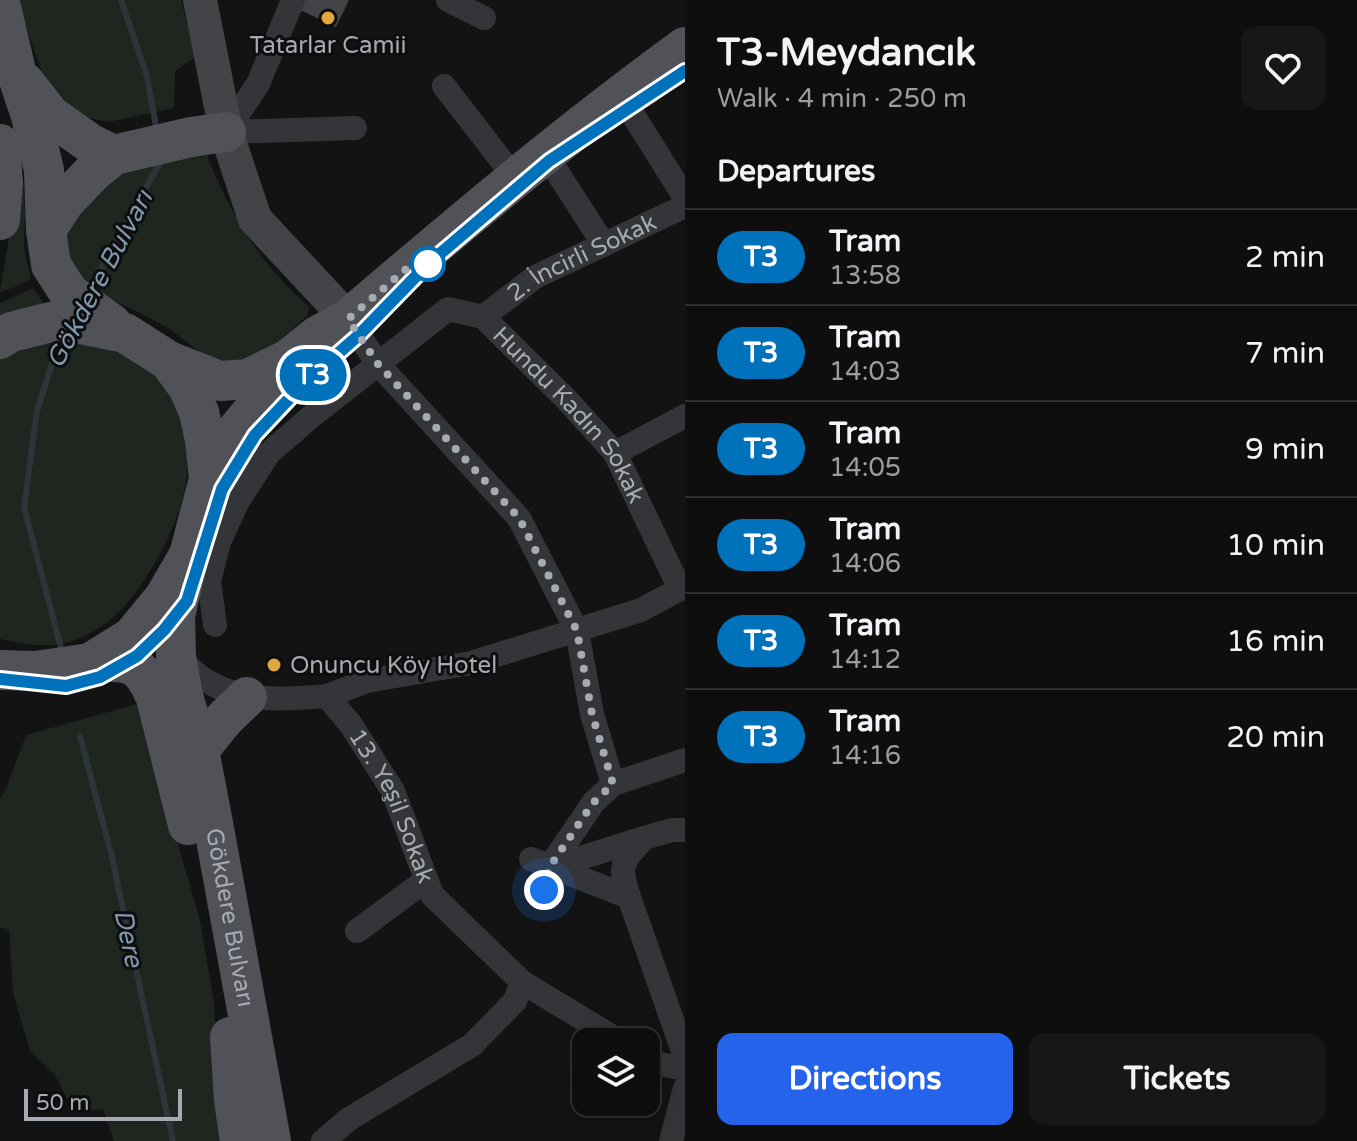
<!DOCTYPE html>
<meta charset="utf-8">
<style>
body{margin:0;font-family:"Varela Round",sans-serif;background:#171718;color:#f1f3f6;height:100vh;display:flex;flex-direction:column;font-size:30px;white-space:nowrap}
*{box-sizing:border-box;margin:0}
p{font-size:26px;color:#9b9c9e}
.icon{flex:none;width:44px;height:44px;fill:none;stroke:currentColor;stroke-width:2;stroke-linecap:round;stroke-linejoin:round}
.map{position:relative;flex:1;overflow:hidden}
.details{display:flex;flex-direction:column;background:#0e0e0f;width:672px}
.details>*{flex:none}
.badge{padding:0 16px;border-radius:26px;font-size:28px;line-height:52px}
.buttons{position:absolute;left:572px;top:1028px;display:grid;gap:16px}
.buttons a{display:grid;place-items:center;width:88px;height:88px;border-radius:16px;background:#0e0e0f;box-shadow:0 8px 32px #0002,0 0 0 2px #2e2e2f;font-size:40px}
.scale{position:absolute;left:24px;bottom:20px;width:158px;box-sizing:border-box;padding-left:8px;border:4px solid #a5aab3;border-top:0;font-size:22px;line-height:28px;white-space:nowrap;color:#a5aab3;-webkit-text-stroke:6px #0e0e0f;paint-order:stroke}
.you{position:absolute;width:40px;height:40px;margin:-20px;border:6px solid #fff;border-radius:50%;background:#1a73e8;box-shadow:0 0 0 12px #1a73e833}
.map>.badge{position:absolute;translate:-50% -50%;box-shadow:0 0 0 4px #fff}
h2{padding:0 32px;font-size:30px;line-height:72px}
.round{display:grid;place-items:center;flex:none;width:84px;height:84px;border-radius:16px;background:#171718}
.headline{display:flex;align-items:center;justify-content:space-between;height:136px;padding:0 32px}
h1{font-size:38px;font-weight:800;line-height:60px}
.button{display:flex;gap:16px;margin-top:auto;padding:16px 32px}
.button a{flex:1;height:92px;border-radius:16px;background:#2563eb;color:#fff;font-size:32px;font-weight:800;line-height:92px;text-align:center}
.button a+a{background:#171718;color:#f1f3f6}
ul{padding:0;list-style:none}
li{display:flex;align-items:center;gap:24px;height:96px;padding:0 32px;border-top:2px solid #2e2e2f}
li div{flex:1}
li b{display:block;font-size:30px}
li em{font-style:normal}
li .badge{min-width:88px;font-weight:700;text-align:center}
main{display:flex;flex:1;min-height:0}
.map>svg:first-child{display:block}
.green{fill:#1f2620}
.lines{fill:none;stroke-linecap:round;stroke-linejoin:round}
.stream{stroke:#2d353b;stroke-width:6}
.building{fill:#424347}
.minor{stroke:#343539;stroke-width:24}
.secondary{stroke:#424448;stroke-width:34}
.primary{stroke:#505257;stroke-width:40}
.tram{stroke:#4d4f53;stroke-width:2}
.line-casing{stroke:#fff;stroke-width:18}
.line{stroke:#0072bc;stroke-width:12}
.walk{stroke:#a5aab3;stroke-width:8;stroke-dasharray:0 14.4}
.poi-dot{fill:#dfa740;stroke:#0e0e0f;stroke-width:3}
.stop-dot{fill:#fff;stroke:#0072bc;stroke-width:4}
.labels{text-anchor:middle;stroke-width:6;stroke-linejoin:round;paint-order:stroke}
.poi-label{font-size:24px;fill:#a5aab3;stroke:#0e0e0f}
.street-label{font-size:24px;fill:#a5aab3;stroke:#0e0e0f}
.water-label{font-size:26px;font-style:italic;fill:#7f97ab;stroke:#0e0e0f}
</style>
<main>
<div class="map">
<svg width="685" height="1141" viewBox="0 0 685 1141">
<rect width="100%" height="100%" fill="#131314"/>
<g class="green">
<polygon points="17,0 181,0 195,57 175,71 174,108 108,122 82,116 62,100 43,76"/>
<path d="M201,139C219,189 242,236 278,276C287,287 299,297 309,307L307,316L264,354L230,366L207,358L170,329L140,313L71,280L62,266L68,208L86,189Z"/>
<polygon points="23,180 25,210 24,248 31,279 13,288 0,292 8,243 15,182"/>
<path d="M33,288L46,307C31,315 16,307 0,314V303Z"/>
<path d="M55,333C69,335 97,337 109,342C118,346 126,354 134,359C142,365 152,370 159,377C163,381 166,387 169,392C205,448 184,517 151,569C131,602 110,628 72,641C48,649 23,644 0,639V354Z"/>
<polygon points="137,704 200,920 214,1002 219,1100 225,1141 114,1141 103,1109 74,1112 55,1075 30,1051 13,992 9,930 0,927 0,799 6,789 26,735"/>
</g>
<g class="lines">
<g class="stream">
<polyline points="121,0 147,76 157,132"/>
<polyline points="90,289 162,159"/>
<polyline points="62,652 24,507 37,411 57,348 65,334"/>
<polyline points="80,736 111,853 173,1141"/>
</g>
</g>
<polygon class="building" points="299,0 349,0 336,27 296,8"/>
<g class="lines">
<g class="minor">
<polyline points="448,0 484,18"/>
<polyline points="444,86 515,178"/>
<polyline points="620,94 685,198"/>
<polyline points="226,132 258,84 293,0"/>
<polyline points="226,132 355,128"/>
<polyline points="545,153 604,245"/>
<path id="s1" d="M483,317L535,277L685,206"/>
<polyline points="348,319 378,364 519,518 577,631 592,714 613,784"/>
<polyline points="615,453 685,416"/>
<path id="s2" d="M215,625L209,581L219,542L238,501L269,453L313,415L448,309L483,317L567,400L615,453L680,589"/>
<path id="s3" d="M176,656C187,665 198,677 210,683C246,703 287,699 327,696L351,725L393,791L432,895L522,982L621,1042"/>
<polyline points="327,696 367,681 471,663 641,610 680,589"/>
<polyline points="531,859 629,897 685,1057"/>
<polyline points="549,868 593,803 613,784 685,760"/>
<polyline points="544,890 549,868 644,838 672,830 685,830"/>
<path d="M629,897C618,865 622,862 644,838"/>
<polyline points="357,931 426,880"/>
<polyline points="646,1057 655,1063 685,1069"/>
<polyline points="323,1141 349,1119 472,1045 515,1001 522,982"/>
<polyline points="671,1141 685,1088"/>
</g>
<polyline class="secondary" points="200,0 226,132 255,219 348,319"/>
<g class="primary">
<polyline points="0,3 16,71 31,116 44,170 46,230 51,265 69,293 112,324"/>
<polyline points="25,83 50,115 91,144 114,155"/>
<polyline points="0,144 3,183 0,220"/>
<polyline points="46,230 65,201 93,172 114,155 191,137 226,132"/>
<path d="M0,339L11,332L59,320L125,333L169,361L220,381L248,379L287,360L317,336L348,319C458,225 568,132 685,47"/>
<polyline points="209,479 226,443 253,411 300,367"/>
<path id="s4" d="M189,555L175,616L176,656L183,696L199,750L213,823L271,1141"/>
<path d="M90,663C128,660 140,660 156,698L188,825"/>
<polyline points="0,670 36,671 90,663 132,637 164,598 189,555 209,479 205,440 199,412 188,387 169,361"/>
<polyline points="199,750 225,718 247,697"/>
<polyline points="230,1037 234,1100 240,1141"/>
</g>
<polyline class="tram" points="0,679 66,686 100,677 137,656 164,630 187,601 222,489 255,435 303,384 358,336 428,264 549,161 685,71"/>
</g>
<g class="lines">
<g class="line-casing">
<polyline id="line" points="0,679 66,686 100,677 137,656 164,630 187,601 222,489 255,435 303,384 358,336 428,264 549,161 685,71"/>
</g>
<use href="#line" class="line"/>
<polyline class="walk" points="428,264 419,258 348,319 378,364 519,518 577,631 592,714 613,784 593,803 549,868 544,890"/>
</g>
<g class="poi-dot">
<circle cx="328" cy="18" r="8"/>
<circle cx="274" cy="665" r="8"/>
</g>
<circle class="stop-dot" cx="428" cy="264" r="16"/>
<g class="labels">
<g class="poi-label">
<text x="328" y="53">Tatarlar Camii</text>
<text x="290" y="673" text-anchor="start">Onuncu Köy Hotel</text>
</g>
<g class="street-label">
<text dy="8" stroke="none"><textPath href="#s1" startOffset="116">2. İncirli Sokak</textPath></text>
<text dy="8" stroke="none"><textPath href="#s2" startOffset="584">Hundu Kadın Sokak</textPath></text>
<text dy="8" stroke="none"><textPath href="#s3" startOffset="292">13. Yeşil Sokak</textPath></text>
<text dy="8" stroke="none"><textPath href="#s4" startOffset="370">Gökdere Bulvarı</textPath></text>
</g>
<g class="water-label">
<text transform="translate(99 279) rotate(-62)" y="9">Gökdere Bulvarı</text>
<text transform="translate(129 938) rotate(78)" y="9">Dere</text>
</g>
</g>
</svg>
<div class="buttons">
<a><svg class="icon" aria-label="layers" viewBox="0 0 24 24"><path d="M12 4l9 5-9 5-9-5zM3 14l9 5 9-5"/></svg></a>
</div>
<div class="scale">50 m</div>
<div class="you" style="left:544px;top:890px"></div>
<b class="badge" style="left:313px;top:375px;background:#0072bc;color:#fff">T3</b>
</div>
<section class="details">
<div class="headline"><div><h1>T3-Meydancık</h1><p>Walk · 4 min · 250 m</p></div><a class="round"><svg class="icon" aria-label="heart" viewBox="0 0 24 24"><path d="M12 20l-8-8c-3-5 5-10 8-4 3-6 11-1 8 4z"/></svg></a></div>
<h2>Departures</h2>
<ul>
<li><span class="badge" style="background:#0072bc;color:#fff">T3</span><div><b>Tram</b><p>13:58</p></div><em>2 min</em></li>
<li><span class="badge" style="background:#0072bc;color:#fff">T3</span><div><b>Tram</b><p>14:03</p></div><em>7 min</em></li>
<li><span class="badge" style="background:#0072bc;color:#fff">T3</span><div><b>Tram</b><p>14:05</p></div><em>9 min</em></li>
<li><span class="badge" style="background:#0072bc;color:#fff">T3</span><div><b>Tram</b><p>14:06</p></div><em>10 min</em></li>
<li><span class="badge" style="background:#0072bc;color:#fff">T3</span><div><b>Tram</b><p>14:12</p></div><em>16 min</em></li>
<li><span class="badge" style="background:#0072bc;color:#fff">T3</span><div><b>Tram</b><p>14:16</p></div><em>20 min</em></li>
</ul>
<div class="button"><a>Directions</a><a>Tickets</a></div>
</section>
</main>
